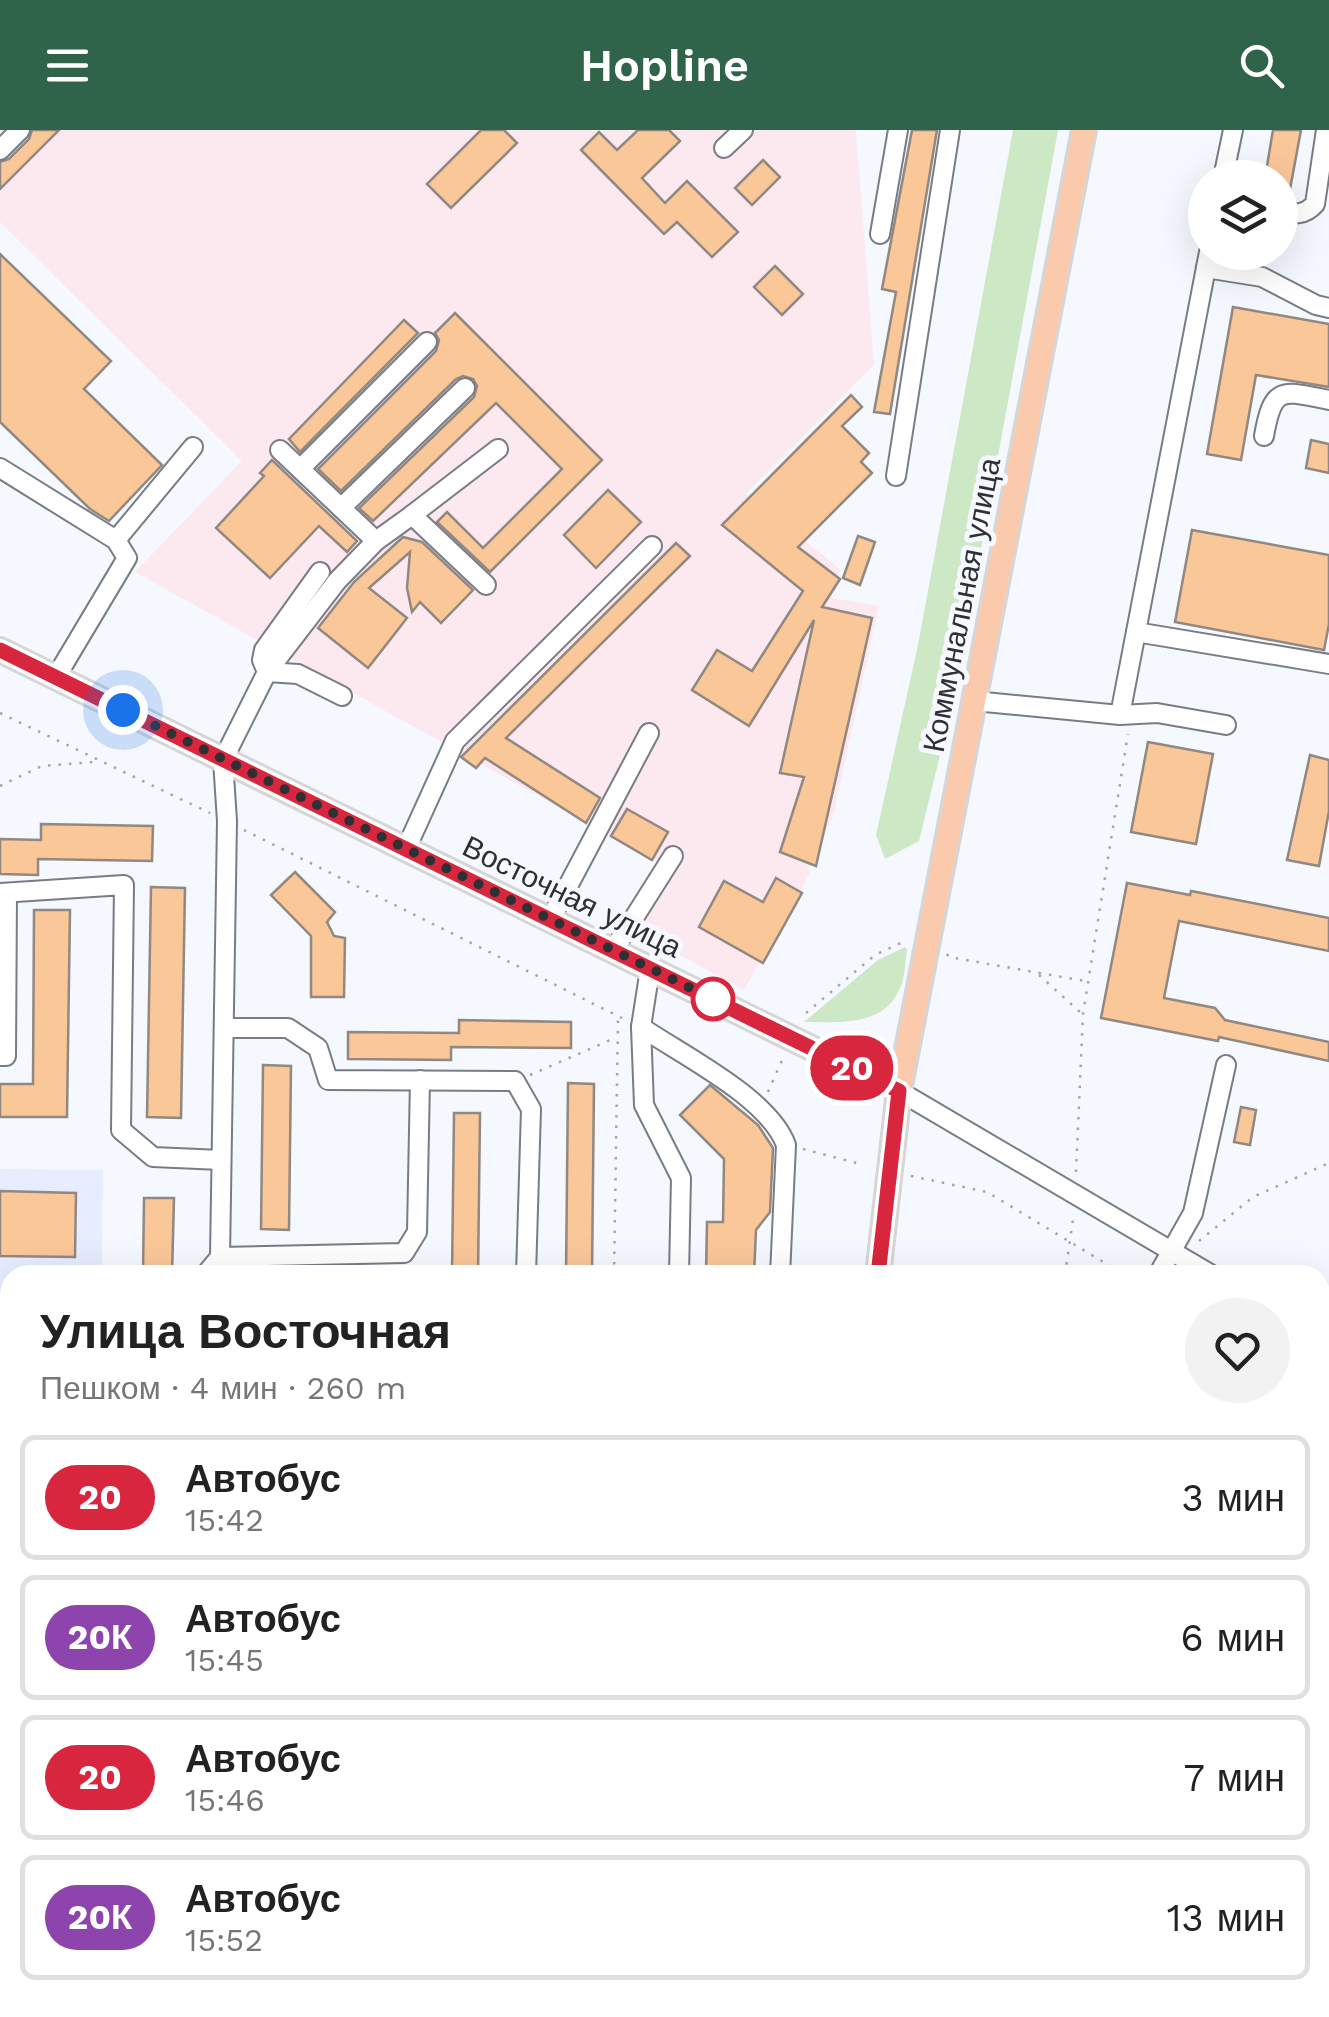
<!DOCTYPE html>
<html lang="ru">
<meta charset="utf-8">
<style>
body{margin:0;font-family:"Work Sans",sans-serif;background:#f2f2f2;color:#222;height:100vh;display:flex;flex-direction:column;font-size:38px;white-space:nowrap}
*{box-sizing:border-box;margin:0}
p{font-size:32px;color:#767676}
.icon{flex:none;width:55px;height:55px;fill:none;stroke:currentColor;stroke-width:2;stroke-linecap:round;stroke-linejoin:round}
.map{position:relative;flex:1;overflow:hidden}
.sheet{position:absolute;left:0px;top:1135px;width:1330px;height:752px;display:flex;flex-direction:column;background:#fff;border-radius:30px 30px 0 0;box-shadow:0 10px 40px #0002}
.sheet>*{flex:none}
.badge{padding:0 20px;border-radius:32px;font-size:35px;line-height:65px}
.tools{position:absolute;left:1188px;top:30px;display:grid;gap:20px}
.tools a{display:grid;place-items:center;width:110px;height:110px;border-radius:50%;background:#fff;box-shadow:0 10px 40px #0002;font-size:50px}
.you{position:absolute;width:50px;height:50px;margin:-25px;border:8px solid #fff;border-radius:50%;background:#1a73e8;box-shadow:0 0 0 15px #1a73e833}
.map>.badge{position:absolute;translate:-50% -50%;box-shadow:0 0 0 5px #fff}
.round{display:grid;place-items:center;flex:none;width:105px;height:105px;border-radius:52px;background:#f2f2f2}
.summary{display:flex;align-items:center;justify-content:space-between;height:170px;padding:0 40px}
h1{font-size:48px;font-weight:600;line-height:75px}
ul{padding:0;list-style:none}
li{display:flex;align-items:center;gap:30px;height:125px;margin:0 20px 15px;padding:0 20px;border:5px solid #e0e0e0;border-radius:15px}
li div{flex:1}
li b{display:block;font-size:38px}
li em{font-style:normal}
li .badge{min-width:110px;font-weight:700;text-align:center}
header{display:flex;justify-content:space-between;align-items:center;height:130px;padding:0 40px;background:#30644a;color:#fff;font-size:45px;font-weight:600}
.map>svg:first-child{display:block}
.industrial{fill:#fce8ef}
.built{fill:#e5edfe}
.green{fill:#cde8c4}
.building{fill:#fac799;stroke:#918881;stroke-width:2.5}
.lines{fill:none;stroke-linecap:round;stroke-linejoin:round}
.minor-casing{stroke:#787c85;stroke-width:22}
.major-casing{stroke:#d5d6d6;stroke-width:28}
.path{stroke:#a3a5aa;stroke-width:2.5;stroke-dasharray:2.5 8;stroke-linecap:butt}
.minor{stroke:#fff;stroke-width:18}
.major{stroke:#fbcaac;stroke-width:22}
.line-casing{stroke:#fff;stroke-width:22}
.line{stroke:#d7263d;stroke-width:15}
.walk{stroke:#2e3033;stroke-width:10;stroke-dasharray:0 18}
.stop-dot{fill:#fff;stroke:#d7263d;stroke-width:5}
.labels{text-anchor:middle;stroke-width:10;stroke-linejoin:round;paint-order:stroke}
.street-label{font-size:30px;fill:#2e3033;stroke:#f5f8fe}
</style>
<header><svg class="icon" aria-label="menu" viewBox="0 0 24 24"><path d="M4 6h16M4 12h16M4 18h16"/></svg>Hopline<svg class="icon" aria-label="search" viewBox="0 0 24 24"><circle cx="10" cy="10" r="6"/><path d="M15 15l6 6"/></svg></header>
<div class="map">
<svg width="1329" height="1887" viewBox="0 0 1329 1887">
<rect width="100%" height="100%" fill="#f5f8fe"/>
<polygon class="industrial" points="0,0 856,0 874,235 746,364 840,439 832,468 879,476 833,687 807,738 811,741 744,860 636,801 670,739 135,442 242,331 0,92"/>
<g class="built">
<polygon points="0,1039 103,1040 102,1145 10,1145 10,1290 0,1290"/>
<rect x="0" y="1313" width="10" height="439"/>
<polygon points="268,1878 555,1878 554,1887 268,1887"/>
</g>
<g class="green">
<polygon points="1013,0 1058,0 952,576 919,711 885,729 876,705 918,515"/>
<path d="M905,817L907,820C905,833 905,849 899,860C883,897 837,892 804,892L878,830Z"/>
</g>
<g class="building">
<polygon points="32,0 59,0 0,59 0,32 9,29 29,9"/>
<polygon points="481,0 504,0 517,13 451,78 427,54"/>
<polygon points="638,0 669,0 680,11 642,48 665,73 687,51 738,102 712,127 677,92 664,104 581,20 599,2 617,20"/>
<polygon points="912,0 937,0 890,284 874,282 896,162 882,159"/>
<polygon points="1273,0 1301,0 1288,70 1280,69 1280,48 1265,48"/>
<polygon points="763,30 780,47 752,75 735,58"/>
<polygon points="0,124 111,231 84,259 162,335 109,391 90,379 0,292"/>
<polygon points="775,136 803,164 782,185 754,157"/>
<polygon points="1233,177 1329,194 1329,257 1256,245 1241,330 1207,324"/>
<polygon points="455,183 602,330 490,442 437,392 447,382 483,418 562,339 496,273 373,391 359,378 474,267 477,256 473,249 463,246 456,249 341,361 318,339 436,221 439,210 435,203"/>
<polygon points="404,190 418,203 300,322 289,309"/>
<polygon points="851,265 862,277 842,296 869,323 861,332 872,343 798,417 840,449 822,477 872,488 816,736 780,722 804,647 780,643 814,490 749,596 692,560 717,520 752,541 803,461 722,395"/>
<polygon points="1311,310 1329,314 1329,343 1306,338"/>
<polygon points="272,330 357,411 347,422 319,396 270,448 216,398 264,346 260,343"/>
<polygon points="608,360 641,392 596,438 564,405"/>
<polygon points="1192,400 1329,425 1329,494 1324,520 1175,492"/>
<polygon points="858,406 875,412 860,455 843,448"/>
<polygon points="403,407 422,412 473,460 441,493 420,472 412,482 407,458 410,422 369,458 407,488 368,538 318,498 354,452"/>
<polygon points="676,413 690,426 506,608 600,668 586,693 485,628 476,638 461,627"/>
<polygon points="1148,612 1213,624 1196,714 1131,702"/>
<polygon points="1310,625 1329,630 1329,681 1319,736 1287,730"/>
<polygon points="627,679 668,702 652,730 611,706"/>
<polygon points="41,694 153,696 152,731 38,729 38,745 0,744 0,709 41,710"/>
<polygon points="295,742 335,782 327,792 334,806 345,808 344,867 311,867 311,806 271,765"/>
<polygon points="776,748 802,763 763,833 699,797 724,751 763,772"/>
<polygon points="1127,753 1190,765 1191,761 1329,788 1329,821 1179,791 1164,868 1215,878 1225,890 1329,912 1329,931 1219,907 1218,911 1101,888"/>
<polygon points="151,757 185,758 181,988 147,987"/>
<polygon points="34,780 70,780 67,987 0,987 0,954 33,954"/>
<polygon points="459,890 571,892 571,918 451,917 451,930 348,929 348,902 459,903"/>
<polygon points="263,935 291,936 289,1100 261,1099"/>
<polygon points="568,953 594,954 592,1145 566,1145"/>
<polygon points="710,955 758,995 773,1018 770,1082 756,1100 754,1145 706,1145 707,1092 723,1092 724,1029 680,985"/>
<polygon points="1241,977 1256,980 1250,1015 1234,1012"/>
<polygon points="454,983 480,983 478,1145 452,1145"/>
<polygon points="0,1061 76,1063 75,1127 0,1126"/>
<polygon points="144,1068 174,1068 172,1145 143,1145"/>
</g>
<g class="lines">
<g class="minor-casing">
<g id="minor">
<polyline points="724,18 743,0"/>
<polyline points="0,20 20,0"/>
<polyline points="1223,48 1233,0"/>
<path d="M1280,81C1295,84 1304,86 1315,74L1326,0"/>
<polyline points="880,104 898,0"/>
<polyline points="1206,138 1262,147 1316,175 1329,178"/>
<path d="M1264,306C1273,254 1283,261 1329,270"/>
<polyline points="280,320 376,411"/>
<polyline points="0,338 116,410 127,428 56,547"/>
<polyline points="300,339 427,212"/>
<polyline points="896,346 950,0"/>
<polyline points="341,378 465,258"/>
<polyline points="412,385 498,319"/>
<polyline points="116,410 193,317"/>
<polyline points="320,442 264,520 262,530 267,542 298,544 342,566"/>
<polyline points="1136,502 1329,534"/>
<polyline points="974,571 1120,585 1157,583 1226,595"/>
<polyline points="1120,585 1209,122"/>
<polyline points="406,719 455,611 652,416"/>
<polyline points="0,763 124,755 121,1000 153,1027 221,1030"/>
<polyline points="550,790 649,603"/>
<polyline points="613,821 673,726"/>
<polyline points="650,839 641,897 644,975 681,1048 679,1145"/>
<path d="M641,897C684,926 769,968 786,1015L780,1145"/>
<polyline points="225,898 288,898 318,918 328,950 515,951 531,979 526,1145"/>
<polyline points="0,926 6,926 7,763"/>
<polyline points="899,961 1212,1145"/>
<polyline points="220,1127 404,1123 417,1102 420,950"/>
<polyline points="205,1145 220,1127 227,691 223,630 267,542 337,451 376,411 412,385 486,455"/>
<polyline points="1158,1145 1193,1083 1226,935"/>
<polyline points="1320,1213 1329,1218"/>
<polyline points="1320,1272 1329,1273"/>
<polyline points="1320,1497 1329,1503"/>
<polyline points="0,1832 4,1832 3,1887"/>
<polyline points="1320,1846 1329,1844"/>
<polyline points="623,1878 623,1887"/>
<polyline points="1044,1878 1044,1887"/>
<polyline points="1177,1878 1178,1887"/>
<polyline points="120,1887 120,1878"/>
<polyline points="1288,1887 1295,1878"/>
</g>
</g>
<g class="major-casing">
<g id="major">
<polyline points="0,520 899,961"/>
<polyline points="878,1145 899,961 1084,0"/>
<polyline points="869,1878 869,1887"/>
</g>
</g>
<g class="path">
<polyline points="0,583 210,683"/>
<polyline points="0,656 42,636 94,632"/>
<polyline points="244,700 622,888"/>
<polyline points="947,824 949,827 1085,851"/>
<polyline points="1039,845 1081,883"/>
<polyline points="806,883 875,825 905,811"/>
<polyline points="530,945 615,908"/>
<polyline points="768,962 783,928"/>
<polyline points="803,1019 864,1035"/>
<polyline points="1076,1042 1083,884 1128,604"/>
<polyline points="911,1046 987,1062 1125,1145"/>
<polyline points="1199,1111 1253,1067 1329,1033"/>
<polyline points="614,1145 618,888"/>
<polyline points="1065,1145 1073,1089"/>
<polyline points="1320,1253 1329,1239"/>
<polyline points="0,1301 10,1302"/>
<polyline points="0,1761 10,1761"/>
<polyline points="1009,1878 1018,1887"/>
<polyline points="787,1887 787,1878"/>
</g>
<use href="#minor" class="minor"/>
<use href="#major" class="major"/>
</g>
<g class="lines">
<g class="line-casing">
<polyline id="line" points="0,520 899,961 878,1145"/>
</g>
<use href="#line" class="line"/>
<polyline class="walk" points="123,580 713,869"/>
</g>
<circle class="stop-dot" cx="713" cy="869" r="20"/>
<g class="labels">
<g class="street-label">
<text transform="translate(962 475) rotate(-79)" y="10">Коммунальная улица</text>
<text transform="translate(572 767) rotate(26)" y="10">Восточная улица</text>
</g>
</g>
</svg>
<div class="tools">
<a><svg class="icon" aria-label="layers" viewBox="0 0 24 24"><path d="M12 4l9 5-9 5-9-5zM3 14l9 5 9-5"/></svg></a>
</div>
<div class="you" style="left:123px;top:580px"></div>
<b class="badge" style="left:852px;top:938px;background:#d7263d;color:#fff">20</b>
<section class="sheet">
<div class="summary"><div><h1>Улица Восточная</h1><p>Пешком · 4 мин · 260 m</p></div><a class="round"><svg class="icon" aria-label="heart" viewBox="0 0 24 24"><path d="M12 20l-8-8c-3-5 5-10 8-4 3-6 11-1 8 4z"/></svg></a></div>
<ul>
<li><span class="badge" style="background:#d7263d;color:#fff">20</span><div><b>Автобус</b><p>15:42</p></div><em>3 мин</em></li>
<li><span class="badge" style="background:#8e44ad;color:#fff">20К</span><div><b>Автобус</b><p>15:45</p></div><em>6 мин</em></li>
<li><span class="badge" style="background:#d7263d;color:#fff">20</span><div><b>Автобус</b><p>15:46</p></div><em>7 мин</em></li>
<li><span class="badge" style="background:#8e44ad;color:#fff">20К</span><div><b>Автобус</b><p>15:52</p></div><em>13 мин</em></li>
</ul>
</section>
</div>
